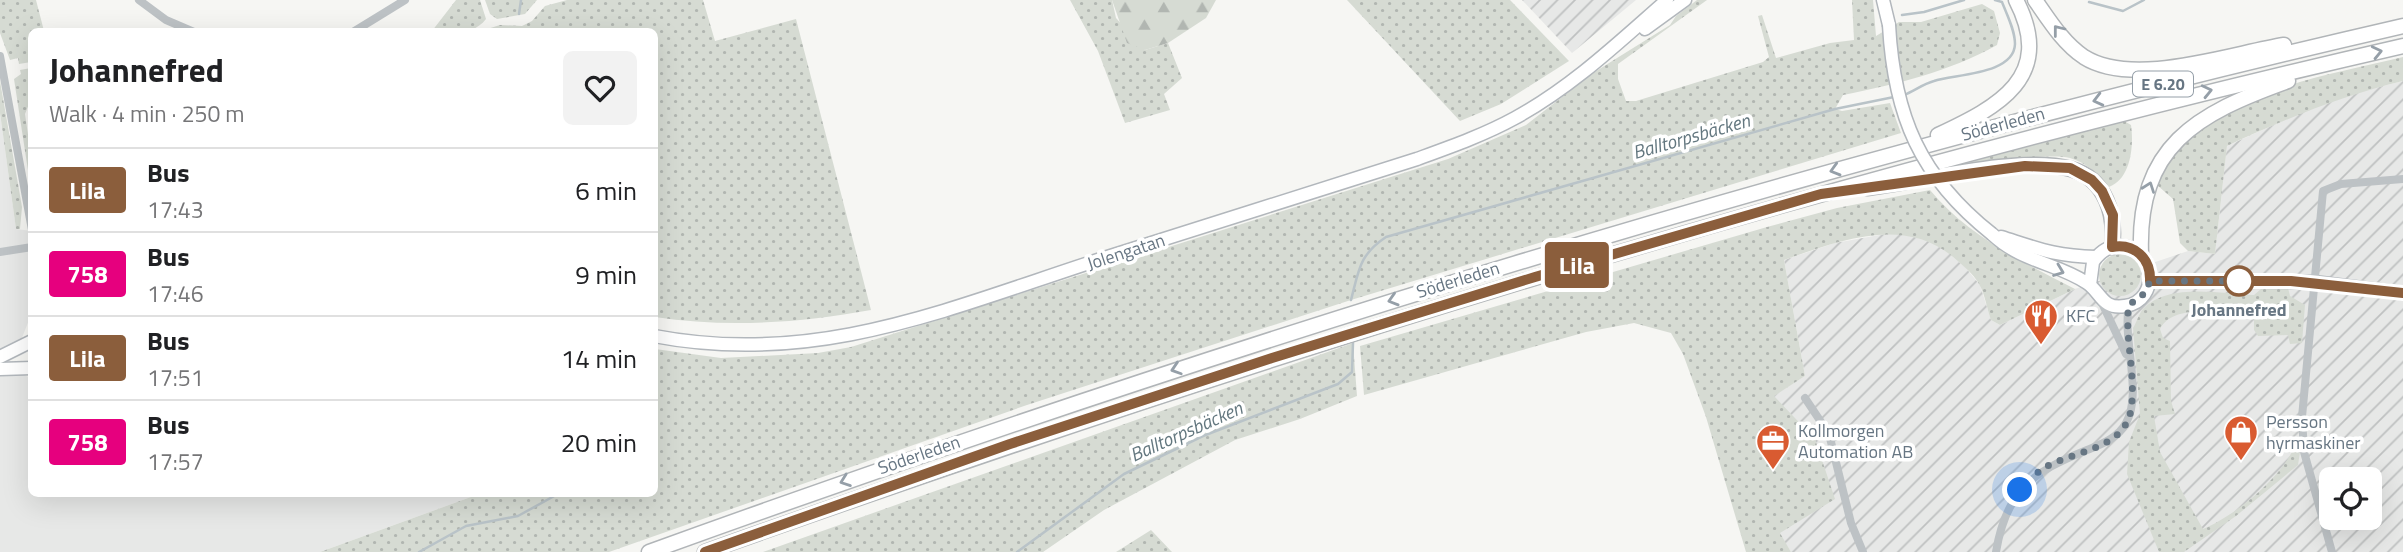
<!DOCTYPE html>
<meta charset="utf-8">
<style>
body{margin:0;font-family:"Titillium Web",sans-serif;background:#f2f2f2;color:#202124;height:100vh;display:flex;flex-direction:column;font-size:26px;white-space:nowrap}
*{box-sizing:border-box;margin:0}
p{font-size:23px;color:#757577}
.icon{flex:none;width:38px;height:38px;fill:none;stroke:currentColor;stroke-width:2;stroke-linecap:round;stroke-linejoin:round}
.map{position:relative;flex:1;overflow:hidden}
.sheet{position:absolute;left:28px;top:28px;width:630px;height:469px;display:flex;flex-direction:column;background:#fff;border-radius:10px;box-shadow:0 7px 28px #0002}
.sheet>*{flex:none}
.badge{padding:0 14px;border-radius:5px;font-size:24px;line-height:46px}
.fabs{position:absolute;left:2319px;top:467px;display:grid;gap:14px}
.fabs a{display:grid;place-items:center;width:63px;height:63px;border-radius:10px;background:#fff;box-shadow:0 7px 28px #0002;font-size:35px}
.you{position:absolute;width:35px;height:35px;margin:-18px;border:5px solid #fff;border-radius:50%;background:#1a73e8;box-shadow:0 0 0 10px #1a73e833}
.map>.badge{position:absolute;translate:-50% -50%;box-shadow:0 0 0 4px #fff}
.round{display:grid;place-items:center;flex:none;width:74px;height:74px;border-radius:10px;background:#f2f2f2}
.summary{display:flex;align-items:center;justify-content:space-between;height:119px;padding:0 21px}
h1{font-size:33px;font-weight:700;line-height:52px}
ul{padding:0;list-style:none}
li{display:flex;align-items:center;gap:21px;height:84px;padding:0 21px;border-top:2px solid #e0e0e0}
li div{flex:1}
li b{display:block;font-size:26px}
li em{font-style:normal}
li .badge{min-width:77px;font-weight:700;text-align:center}
.map>svg:first-child{display:block}
.built{fill:#e7e8e7}
.industrial{fill:url(#industrial-furrows);fill-rule:evenodd}
.grass{fill:url(#grass-dots)}
.forest{fill:url(#forest-firs)}
.lines{fill:none;stroke-linecap:round;stroke-linejoin:round}
.stream{stroke:#b9c3c8;stroke-width:2.5}
.secondary-casing{stroke:#b2b7bc;stroke-width:15}
.highway-casing{stroke:#b1b5b8;stroke-width:17}
.street{stroke:#bdc2c5;stroke-width:8}
.secondary{stroke:#fff;stroke-width:12}
.highway{stroke:#fff;stroke-width:14}
.secondary-bridge-casing{stroke:#b2b7bc;stroke-width:15;stroke-linecap:butt}
.secondary-bridge{stroke:#fff;stroke-width:12}
.oneway{stroke:#959fa8}
.line-casing{stroke:#fff;stroke-width:16}
.line{stroke:#8b5e3c;stroke-width:10}
.walk{stroke:#677683;stroke-width:7;stroke-dasharray:0 12.6}
.stop-dot{fill:#fff;stroke:#8b5e3c;stroke-width:3.5}
.labels{text-anchor:middle;stroke-width:7;stroke-linejoin:round;paint-order:stroke}
.shield{fill:#fff;stroke:#959fa8;stroke-width:2}
.shield-label{font-size:16px;font-weight:bold;fill:#677683}
.street-label{font-size:18px;fill:#677683;stroke:#fff}
.stop-label{font-size:18px;font-weight:bold;fill:#677683;stroke:#fff}
.poi-label{font-size:18px;fill:#677683;stroke:#fff;text-anchor:start}
.water-label{font-size:19px;font-style:italic;fill:#63777f;stroke:#fff}
</style>
<div class="map">
<svg width="2403" height="552" viewBox="0 0 2403 552">
<defs>
<pattern id="industrial-furrows" width="10" height="10" patternUnits="userSpaceOnUse" patternTransform="scale(1.75)"><rect width="10" height="10" fill="#e7e8e7"/><path d="M-1 1l2-2M0 10L10 0M9 11l2-2" fill="none" stroke="#bfc1c1"/></pattern>
<pattern id="grass-dots" width="8" height="8" patternUnits="userSpaceOnUse" patternTransform="scale(1.75)"><rect width="8" height="8" fill="#d6dbd3"/><path d="M2 2h.1M6 6h.1" fill="none" stroke="#b1b6b1" stroke-width="1.8" stroke-linecap="round"/></pattern>
<pattern id="forest-firs" width="22" height="20" patternUnits="userSpaceOnUse" patternTransform="scale(1.75)"><rect width="22" height="20" fill="#d6dbd3"/><path d="M5 1l3.5 6h-7zM16 11l3.5 6h-7z" fill="#b1b6b1"/></pattern>
</defs>
<rect width="100%" height="100%" fill="#f6f6f3"/>
<g class="built">
<polygon points="0,113 16,229 32,231 31,315 21,340 0,350"/>
<polygon points="24,375 31,378 32,494 479,494 320,552 0,552 0,376"/>
</g>
<g class="industrial">
<polygon points="1522,0 1636,0 1572,53"/>
<path d="M2403,81V552H1791L1779,533L1773,396L1805,376L1784,260L1835,243L1896,232L1936,243L1965,267L1980,285L1991,320L2000,325L2075,289L2188,251L2215,254L2227,146L2295,115L2354,93ZM2331,480H2370V518H2331Z"/>
</g>
<g class="grass">
<polygon points="0,0 36,0 44,31 32,32 31,62 19,64 18,58 10,60 0,33"/>
<path d="M456,0H480L486,19C473,36 452,32 432,31Z"/>
<polygon points="485,0 537,0 525,14 497,19 490,14"/>
<path d="M567,0H703L715,41L796,19L871,310C799,323 727,328 655,317L654,32L481,31L500,25L522,26L532,21L545,6Z"/>
<polygon points="1070,0 1112,0 1116,18 1145,50 1168,43 1182,78 1164,94 1170,110 1125,123 1098,51"/>
<polygon points="1347,0 1510,0 1569,61 1501,104 1460,121"/>
<path d="M1697,0H1707L1618,64V79L1626,101H1636L1763,62L1769,57L1758,16L1762,15L1776,58L1830,43L1854,40L1852,0H1873L1876,36L1899,22H1921L1982,4L1994,11L2000,33L1997,45C1948,72 1898,84 1843,95L1835,109L1842,111L1890,103L1901,133L1351,300L1027,405L609,552H320L479,494H654L655,349L721,358L818,353L851,347L1448,159L1526,125L1593,73L1670,25L1676,16Z"/>
<path d="M2403,57V81C2341,96 2285,119 2227,146L2215,254L2188,251L2180,243L2173,199L2157,185C2197,94 2316,78 2403,57Z"/>
<polygon points="31,68 31,99 25,114 31,155 31,190 14,79 21,74 20,70"/>
<polygon points="0,81 22,207 20,229 16,229 0,113"/>
<path d="M2124,121L2131,125C2134,146 2131,179 2109,187C2100,175 2085,162 2070,158C2043,152 1969,166 1938,169Z"/>
<path d="M1930,190C1969,237 2023,262 2075,289L2000,325L1991,320C1987,309 1985,294 1979,284C1973,273 1962,265 1953,257C1903,215 1839,241 1784,260L1805,376L1774,396L1815,439L1835,499L1780,533L1791,552H1746L1706,417L1683,354L1671,333L1634,323L1586,332L1364,395L1360,346L1767,227L1837,208Z"/>
<circle cx="2120" cy="275" r="21"/>
<path d="M2288,288L2290,296L2305,305L2302,343L2290,344L2288,335L2258,336L2254,330V314C2228,313 2173,302 2160,329L2163,338L2170,341L2171,401L2175,414L2154,416L2160,452L2203,529C2235,516 2287,474 2297,440L2300,452L2298,465L2236,516L2184,552H2159L2127,474L2129,442L2140,414L2133,328C2137,322 2138,315 2143,309C2169,282 2221,294 2254,295L2261,289Z"/>
<polygon points="1353,343 1357,396 1300,419 1235,440 1104,510 1043,552 763,552"/>
<polygon points="1151,530 1172,552 1116,552"/>
</g>
<polygon class="forest" points="1112,0 1216,0 1206,18 1168,43 1145,50 1127,43"/>
<g class="lines">
<g class="stream">
<polyline points="2089,2 2123,11 2144,0"/>
<polyline points="519,14 521,0"/>
<polyline points="1902,15 1924,12 1964,0"/>
<polyline points="508,31 508,32"/>
<path d="M1904,95C1914,91 1923,84 1934,81C1954,74 2014,75 2015,44C2015,30 2007,15 2002,2L1995,0"/>
<path d="M1351,300C1359,270 1359,255 1386,237L1835,109L1894,97"/>
<polyline points="419,552 466,526 518,516 556,495 589,494"/>
<polyline points="1017,552 1124,474 1203,436 1338,384 1352,372 1353,343"/>
</g>
<g class="secondary-casing">
<g id="secondary">
<polyline points="1883,0 1889,25"/>
<polyline points="1645,29 1685,0"/>
<path d="M1992,234C2023,263 2055,262 2087,283C2101,292 2102,310 2125,306C2161,301 2156,245 2119,246C2108,246 2099,253 2093,262L2090,285"/>
<path d="M2001,237C2039,249 2055,256 2096,257"/>
<polyline points="2150,281 2314,282 2403,293"/>
<path d="M654,336C816,367 947,309 1098,260C1204,226 1311,193 1417,159C1450,147 1484,135 1515,118C1572,87 1619,42 1667,0"/>
<polyline points="0,357 32,341"/>
<polyline points="0,369 32,368"/>
</g>
</g>
<g class="highway-casing">
<g id="highway">
<path d="M2035,0C2049,20 2063,43 2084,57C2133,88 2230,54 2284,45"/>
<path d="M1938,135C1998,107 2056,77 2016,0"/>
<path d="M1867,188C1921,181 2021,155 2071,169C2106,179 2116,215 2112,247"/>
<path d="M2141,254C2137,146 2196,114 2288,81"/>
<path d="M649,552C1224,344 1807,163 2403,26"/>
<path d="M705,552C1262,354 1826,178 2403,46"/>
</g>
</g>
<g class="street">
<polyline points="139,0 166,20 194,32"/>
<polyline points="353,32 405,0"/>
<polyline points="0,56 32,230"/>
<polyline points="0,252 32,247"/>
<polyline points="2102,303 2126,354"/>
<polyline points="1805,398 1829,434 1851,523 1863,552"/>
<path d="M1996,552C2006,491 2032,472 2087,450C2102,444 2118,438 2126,423C2143,393 2122,340 2129,305"/>
<polyline points="2332,552 2304,452 2302,417 2323,191 2341,184 2403,179"/>
</g>
<use href="#secondary" class="secondary"/>
<use href="#highway" class="highway"/>
<g class="secondary-bridge-casing">
<path id="secondary-bridge" d="M1889,25C1894,116 1920,177 1992,234"/>
</g>
<use href="#secondary-bridge" class="secondary-bridge"/>
</g>
<defs><path id="oneway-chevron" d="M-2-3.5L2.5 0L-2 3.5" fill="none" stroke-width="1.6" stroke-linecap="round" stroke-linejoin="round" transform="scale(1.75)"/></defs>
<g class="oneway">
<use href="#oneway-chevron" transform="translate(2058 30) rotate(-128)"/>
<use href="#oneway-chevron" transform="translate(2377 52) rotate(-13)"/>
<use href="#oneway-chevron" transform="translate(2207 91) rotate(-13)"/>
<use href="#oneway-chevron" transform="translate(2098 100) rotate(166)"/>
<use href="#oneway-chevron" transform="translate(1835 170) rotate(164)"/>
<use href="#oneway-chevron" transform="translate(2149 187) rotate(-70)"/>
<use href="#oneway-chevron" transform="translate(2059 271) rotate(21)"/>
<use href="#oneway-chevron" transform="translate(1393 300) rotate(163)"/>
<use href="#oneway-chevron" transform="translate(1176 369) rotate(162)"/>
<use href="#oneway-chevron" transform="translate(845 481) rotate(160)"/>
</g>
<g class="lines">
<g class="line-casing">
<path id="line" d="M705,552L1010,444L1272,358L1535,277L1821,194L2025,166L2070,168L2092,180L2102,191L2113,215L2112,247C2134,243 2151,258 2150,281H2291L2403,293"/>
</g>
<use href="#line" class="line"/>
<path class="walk" d="M2020,490C2027,482 2035,474 2044,468C2072,451 2124,450 2131,410C2136,378 2126,344 2128,312L2129,305L2145,293L2150,281H2239"/>
</g>
<defs>
<g id="restaurant-pin" transform="scale(1.75)"><path d="M0 17L-7.5 6A9.5 9.5 0 1 1 7.5 6Z" fill="#d95b31" stroke="#fff"/><path d="M-5-6h1v4h1v-4h1v4h1v-4h1v5L-1.5 .5V6h-2V.5L-5-1ZM5-6V6H3V1.5H1.5Q1.5-4 5-6Z" fill="#fff"/></g>
<g id="shop-pin" transform="scale(1.75)"><path d="M0 17L-7.5 6A9.5 9.5 0 1 1 7.5 6Z" fill="#d95b31" stroke="#fff"/><path d="M-5-2.5h2.3a2.7 3.5 0 0 1 5.4 0H5L5.5 6h-11ZM-1.5-2.5h3a1.5 2.3 0 0 0-3 0Z" fill="#fff"/></g>
<g id="office-pin" transform="scale(1.75)"><path d="M0 17L-7.5 6A9.5 9.5 0 1 1 7.5 6Z" fill="#d95b31" stroke="#fff"/><path d="M-6-3h4V-5.5h4V-3h4V5H-6ZM-1-4.5V-3h2v-1.5ZM-6 0V1H6V0Z" fill="#fff"/></g>
</defs>
<g fill-rule="evenodd">
<use href="#restaurant-pin" x="2041" y="316"/>
<use href="#shop-pin" x="2241" y="432"/>
<use href="#office-pin" x="1773" y="441"/>
</g>
<circle class="stop-dot" cx="2239" cy="281" r="14"/>
<g class="labels">
<rect class="shield" x="2133" y="71.5" width="60" height="25" rx="5"/>
<g class="shield-label">
<text x="2163" y="90">E 6.20</text>
</g>
<g class="street-label">
<text transform="translate(2003 124) rotate(-15)" y="6">Söderleden</text>
<text transform="translate(1126 252) rotate(-18)" y="6">Jolengatan</text>
<text transform="translate(1458 280) rotate(-17)" y="6">Söderleden</text>
<text transform="translate(919 455) rotate(-19)" y="6">Söderleden</text>
</g>
<g class="stop-label">
<text x="2239" y="316">Johannefred</text>
</g>
<g class="poi-label">
<text x="2066" y="322">KFC</text>
<text x="2266" y="428">Persson<tspan x="2266" dy="21">hyrmaskiner</tspan></text>
<text x="1798" y="437">Kollmorgen<tspan x="1798" dy="21">Automation AB</tspan></text>
</g>
<g class="water-label">
<text transform="translate(1691 136) rotate(-16)" y="7">Balltorpsbäcken</text>
<text transform="translate(1186 431) rotate(-24)" y="7">Balltorpsbäcken</text>
</g>
</g>
</svg>
<div class="fabs">
<a><svg class="icon" aria-label="locate" viewBox="0 0 24 24"><circle cx="12" cy="12" r="6"/><path d="M12 2v4M12 18v4M2 12h4M18 12h4"/></svg></a>
</div>
<div class="you" style="left:2020px;top:490px"></div>
<b class="badge" style="left:1577px;top:265px;background:#8b5e3c;color:#fff">Lila</b>
<section class="sheet">
<div class="summary"><div><h1>Johannefred</h1><p>Walk · 4 min · 250 m</p></div><a class="round"><svg class="icon" aria-label="heart" viewBox="0 0 24 24"><path d="M12 20l-8-8c-3-5 5-10 8-4 3-6 11-1 8 4z"/></svg></a></div>
<ul>
<li><span class="badge" style="background:#8b5e3c;color:#fff">Lila</span><div><b>Bus</b><p>17:43</p></div><em>6 min</em></li>
<li><span class="badge" style="background:#e6007e;color:#fff">758</span><div><b>Bus</b><p>17:46</p></div><em>9 min</em></li>
<li><span class="badge" style="background:#8b5e3c;color:#fff">Lila</span><div><b>Bus</b><p>17:51</p></div><em>14 min</em></li>
<li><span class="badge" style="background:#e6007e;color:#fff">758</span><div><b>Bus</b><p>17:57</p></div><em>20 min</em></li>
</ul>
</section>
</div>
